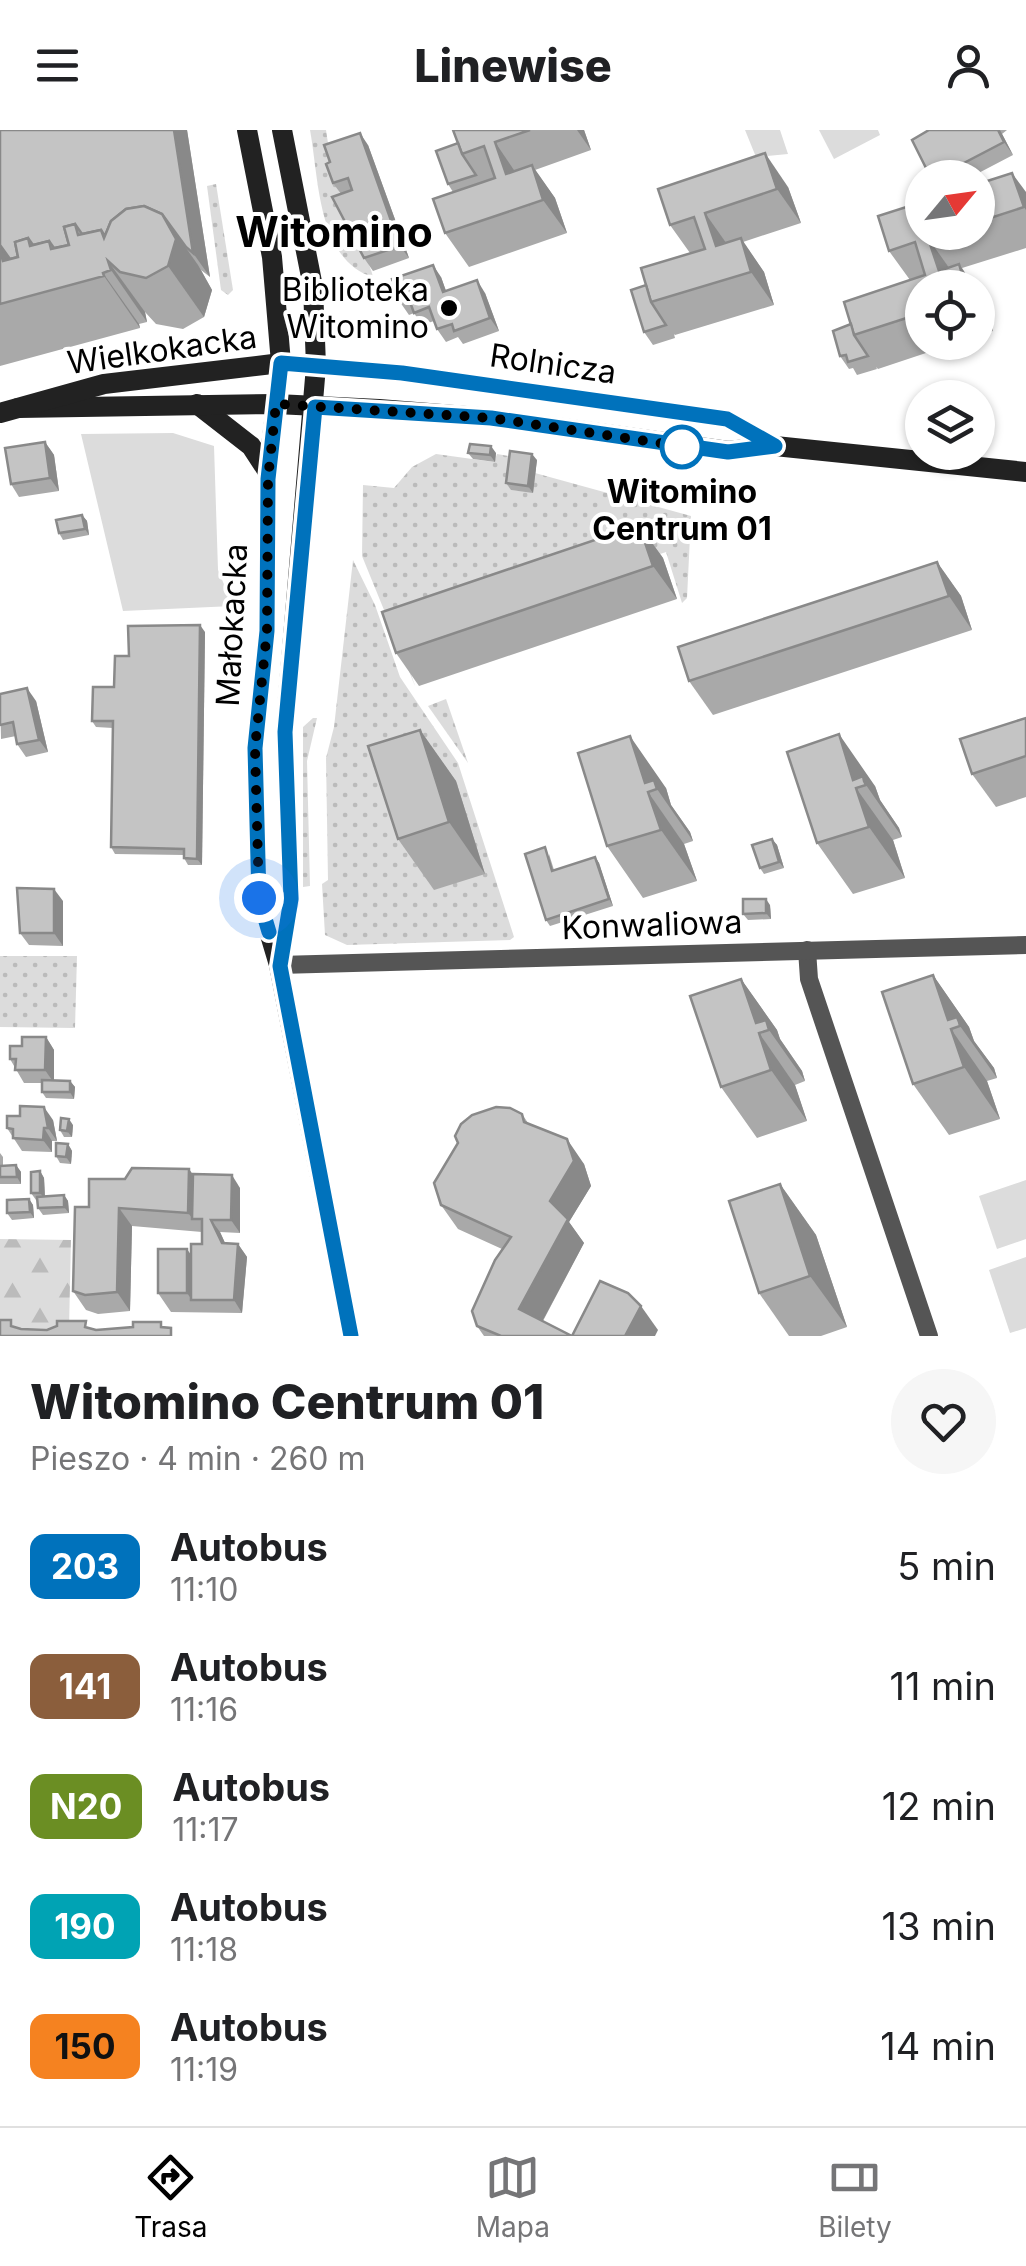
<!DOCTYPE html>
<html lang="pl">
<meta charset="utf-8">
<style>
body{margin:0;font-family:Inter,sans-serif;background:#f6f6f6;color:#202124;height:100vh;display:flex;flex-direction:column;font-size:38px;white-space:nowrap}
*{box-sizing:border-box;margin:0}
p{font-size:32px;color:#757577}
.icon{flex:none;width:55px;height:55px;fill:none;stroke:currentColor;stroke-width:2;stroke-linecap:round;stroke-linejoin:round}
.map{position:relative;height:1206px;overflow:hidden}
.drawer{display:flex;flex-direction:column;background:#fff;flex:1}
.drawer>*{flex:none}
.badge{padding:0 20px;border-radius:15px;font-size:35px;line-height:65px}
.needle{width:65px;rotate:61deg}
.controls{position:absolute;left:905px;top:30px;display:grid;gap:20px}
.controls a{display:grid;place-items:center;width:90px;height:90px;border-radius:50%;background:#fff;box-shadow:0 2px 8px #0004;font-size:50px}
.you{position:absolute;width:50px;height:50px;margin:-25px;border:8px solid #fff;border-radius:50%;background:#1a73e8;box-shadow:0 0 0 15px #1a73e833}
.map>.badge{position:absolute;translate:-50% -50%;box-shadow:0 0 0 5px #fff}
.round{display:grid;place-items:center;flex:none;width:105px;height:105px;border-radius:52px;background:#f6f6f6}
.overview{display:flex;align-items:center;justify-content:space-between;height:170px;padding:0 30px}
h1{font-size:48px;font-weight:800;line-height:75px}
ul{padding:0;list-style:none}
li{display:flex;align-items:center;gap:30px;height:120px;padding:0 30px}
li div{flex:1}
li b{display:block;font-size:38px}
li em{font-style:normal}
li .badge{min-width:110px;font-weight:700;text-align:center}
header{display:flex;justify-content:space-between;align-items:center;height:130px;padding:0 30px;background:#fff;font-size:45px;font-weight:800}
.menu{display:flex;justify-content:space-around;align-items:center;height:140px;border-top:2px solid #e0e0e0;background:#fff;font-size:28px;color:#757577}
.menu a{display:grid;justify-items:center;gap:5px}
.menu .selected{color:#000}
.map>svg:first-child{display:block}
.grass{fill:url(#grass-dots)}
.forest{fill:url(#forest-firs)}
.park{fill:#dcdcdc}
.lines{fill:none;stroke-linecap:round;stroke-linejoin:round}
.street{stroke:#555;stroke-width:18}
.secondary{stroke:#222;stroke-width:20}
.wall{fill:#a9a9a9}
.shaded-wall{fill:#898989}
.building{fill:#c4c4c4;stroke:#898989;stroke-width:2.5}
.line-casing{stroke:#fff;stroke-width:22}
.line{stroke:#0072bc;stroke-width:15}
.walk{stroke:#000;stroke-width:10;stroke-dasharray:0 18}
.poi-dot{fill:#000;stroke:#fff;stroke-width:4}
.stop-dot{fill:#fff;stroke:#0072bc;stroke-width:5}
.labels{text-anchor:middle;stroke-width:8;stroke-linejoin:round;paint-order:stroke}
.poi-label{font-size:32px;fill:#000;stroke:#fff;text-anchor:end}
.street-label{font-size:32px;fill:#000;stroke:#fff}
.stop-label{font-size:32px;font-weight:bold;fill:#000;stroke:#fff}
.district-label{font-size:42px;font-weight:bold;fill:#000;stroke:#fff}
</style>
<header><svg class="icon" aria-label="menu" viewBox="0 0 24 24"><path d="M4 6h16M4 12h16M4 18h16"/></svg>Linewise<svg class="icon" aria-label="person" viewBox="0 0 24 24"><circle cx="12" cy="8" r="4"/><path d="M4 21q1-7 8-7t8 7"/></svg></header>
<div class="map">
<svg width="1026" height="1206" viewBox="0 0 1026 1206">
<defs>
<pattern id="grass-dots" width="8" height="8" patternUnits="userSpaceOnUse" patternTransform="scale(2.5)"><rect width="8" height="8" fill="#dcdcdc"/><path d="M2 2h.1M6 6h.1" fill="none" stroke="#bbb" stroke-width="1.8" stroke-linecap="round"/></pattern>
<pattern id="forest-firs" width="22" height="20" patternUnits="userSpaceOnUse" patternTransform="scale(2.5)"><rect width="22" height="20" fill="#dcdcdc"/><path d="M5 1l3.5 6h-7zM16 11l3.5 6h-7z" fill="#bbb"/></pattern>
</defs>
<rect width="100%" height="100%" fill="#fff"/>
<g class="grass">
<path d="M310,0H326L333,46L345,75L339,79C349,104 367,121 373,147C317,130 319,48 310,0Z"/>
<polygon points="216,54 233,160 228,165 221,160 207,56"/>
<polygon points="436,324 494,332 497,324 515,327 511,360 533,362 535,343 691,386 687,468 682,473 666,422 401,514 415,556 362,426 363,355 394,358 412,337"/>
<polygon points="353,430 375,475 400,547 458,633 514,807 510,810 347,815 325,805 322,754 328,750 326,628 334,597"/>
<polygon points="446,569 468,633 428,576"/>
<polygon points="313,588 317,588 307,631 310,756 303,757 303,597"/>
<polygon points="0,826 77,826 75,898 0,897"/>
</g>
<polygon class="forest" points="0,1109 71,1110 69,1199 0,1198"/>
<g class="park">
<polygon points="745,0 780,0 788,24 756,27"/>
<polygon points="819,0 878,0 880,5 834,29"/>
<polygon points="173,303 214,316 218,440 233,476 123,481 81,304"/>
<polygon points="1026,1050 1026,1109 997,1119 979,1066"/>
<polygon points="1026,1127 1026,1198 1010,1203 989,1140"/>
</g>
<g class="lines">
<g class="street">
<polyline points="807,820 809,849 929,1206"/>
<polyline points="279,835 1026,815"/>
</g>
<g class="secondary">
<polyline points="247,0 272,127 281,233 268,342 267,501 255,618 259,768 279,835 351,1206"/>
<polyline points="197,274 251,316 268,342"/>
<polyline points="18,278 276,274 379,279 491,288 728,321 775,316 1026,342"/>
<polyline points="0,283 104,254 281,233 402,243 727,289 775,316"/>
<polyline points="281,829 291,769 285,602 316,236 313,157 282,0"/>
</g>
</g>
<g class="wall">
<polygon points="0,0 187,0 210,147 201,140 212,160 204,187 183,199 156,194 145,182 147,192 139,194 140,198 0,236"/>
<polygon points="453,0 584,0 591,20 535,40 555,68 567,103 469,137 445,103 453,62 448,54 458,13"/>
<polygon points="929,0 1007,0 1002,4 1013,25 969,48 931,48"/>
<polygon points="368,15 409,128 373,141 364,128 341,64 333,53"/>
<polygon points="978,54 1026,62 1026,118 962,138 975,158 922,158 922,212 959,212 878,239 876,237 877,239 857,245 853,238 849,239 840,226 851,194 910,150 889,121 922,102 978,102"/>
<polygon points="788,57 801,93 743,112 764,142 774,175 675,205 674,204 675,208 653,215 644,202 646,155 690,123 670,95 658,59"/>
<polygon points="441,147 446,161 485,163 499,201 463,214 458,207 446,212 437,199 434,191 422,195 414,183 409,185 400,172"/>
<polygon points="978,161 982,168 993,201 978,206"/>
<polygon points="45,312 54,325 59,361 19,367 11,354"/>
<polygon points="468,323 496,323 495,332 473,329"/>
<polygon points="537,330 533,363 511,360 506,353"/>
<polygon points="82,385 87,391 89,405 63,410 59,403"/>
<polygon points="639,395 663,428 677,469 419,556 396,523"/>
<polygon points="937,432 961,466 972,500 713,585 689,551"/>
<polygon points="205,502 202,735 188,735 184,728 184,725 115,724 111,717 113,598 96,597 92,591 114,557 129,526"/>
<polygon points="0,564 36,571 48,622 26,627 17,614 16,606 1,609"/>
<polygon points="1026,588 1026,667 996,677 972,644"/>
<polygon points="420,600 456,651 485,744 434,760 398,709"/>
<polygon points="787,622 875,656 880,670 899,698 902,707 893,710 905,748 853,764 817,713"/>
<polygon points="578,623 666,658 671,675 690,702 693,711 684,714 697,751 643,768 607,716"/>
<polygon points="772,709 777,715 784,738 764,744 760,738"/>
<polygon points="549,724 554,740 595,727 599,733 613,776 550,796 546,790"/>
<polygon points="63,771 63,816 29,815 20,803"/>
<polygon points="770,775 771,789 748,790 743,784"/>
<polygon points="933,845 969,897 974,911 994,938 997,948 987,951 1000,989 949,1005 913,954"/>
<polygon points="741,849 777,900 780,909 802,941 805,951 795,955 807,991 757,1008 721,957"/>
<polygon points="46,907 54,920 54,951 70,951 75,957 74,969 46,968 42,962 42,953 24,953 10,929 22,916"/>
<polygon points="522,984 528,993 584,1034 591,1056 569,1092 584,1113 543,1191 572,1206 484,1206 477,1196 502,1119 458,1099 441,1075"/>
<polygon points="53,990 57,1011 52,1011 52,1022 22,1021 7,998"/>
<polygon points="73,995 72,1007 64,1007 60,1000"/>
<polygon points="68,1014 72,1021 71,1034 60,1033 56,1026"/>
<polygon points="0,1023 3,1027 3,1036 16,1035 21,1042 21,1054 0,1054"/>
<polygon points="40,1041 44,1048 45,1066 64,1065 68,1071 69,1083 43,1085 38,1078 38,1069 36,1070 31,1063"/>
<polygon points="193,1044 240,1058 240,1103 220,1102 225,1113 238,1114 247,1127 242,1183 171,1182 158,1163 202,1114 202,1102 132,1096 130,1181 98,1184 86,1180 73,1161 89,1077 125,1049"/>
<polygon points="780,1054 816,1105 847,1197 821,1206 789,1206 759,1163"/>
<polygon points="29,1069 33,1075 34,1088 12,1090 7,1083"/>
</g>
<g class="shaded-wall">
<polygon points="174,0 187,0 210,147 193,123"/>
<polygon points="577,0 584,0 591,20"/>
<polygon points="998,0 1000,0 1013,25 1004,12"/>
<polygon points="360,3 368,15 409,128 400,116"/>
<polygon points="495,12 518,46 530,77 506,44"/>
<polygon points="765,23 788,57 801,93 777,59"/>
<polygon points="532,35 555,68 567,103 543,70"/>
<polygon points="1012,43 1026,62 1026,80 1024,77"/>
<polygon points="705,83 729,117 716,116"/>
<polygon points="162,84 198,135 212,160 204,187 168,136"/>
<polygon points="741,108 764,142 774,175 751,142"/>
<polygon points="928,108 952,142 939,141"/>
<polygon points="0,115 30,157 3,131"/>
<polygon points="108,131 145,182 147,192 111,140"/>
<polygon points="959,134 975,158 966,158"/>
<polygon points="433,135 441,147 451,175 443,162"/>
<polygon points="103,143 139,194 140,198 104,146"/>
<polygon points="477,150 485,163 499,201 490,188"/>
<polygon points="978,161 982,168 993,201 978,179"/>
<polygon points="45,312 54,325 59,361 50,348"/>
<polygon points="491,316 496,323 495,332 490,325"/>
<polygon points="532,324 537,330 533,363 528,356"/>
<polygon points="82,385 87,391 89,405 85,399"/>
<polygon points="639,395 663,428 677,469 653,436"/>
<polygon points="937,432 961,466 972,500 949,466"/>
<polygon points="200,495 205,502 202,735 197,729"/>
<polygon points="27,558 36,571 48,622 39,610"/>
<polygon points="420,600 456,651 485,744 449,692"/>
<polygon points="839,604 875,656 880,670 899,698 902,707 866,655 853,650"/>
<polygon points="630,606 666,658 671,675 690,702 693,711 657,659 645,653"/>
<polygon points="856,658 893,710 905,748 869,697"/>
<polygon points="648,662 684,714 697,751 661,700"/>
<polygon points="772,709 777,715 784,738 779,732"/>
<polygon points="595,727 599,733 613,776 609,769"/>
<polygon points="54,759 63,771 63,816 54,803"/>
<polygon points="766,769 770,775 771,789 766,783"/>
<polygon points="933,845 969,897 974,911 994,938 997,948 960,896 948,890"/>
<polygon points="741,849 777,900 780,909 802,941 805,951 769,900 756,893"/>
<polygon points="951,899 987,951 1000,989 964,937"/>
<polygon points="759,903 795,955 807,991 771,940"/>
<polygon points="46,907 54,920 54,953 45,940"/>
<polygon points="70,951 75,957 74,969 70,962"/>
<polygon points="44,977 53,990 57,1011 48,998"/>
<polygon points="69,989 73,995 72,1007 67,1001"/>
<polygon points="44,998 52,1011 52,1022 43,1010"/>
<polygon points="567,1009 584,1034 591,1056 569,1092 584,1113 536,1203 519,1179"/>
<polygon points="68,1014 72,1021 71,1034 66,1027"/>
<polygon points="16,1035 21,1042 21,1054 17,1047"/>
<polygon points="189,1039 202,1057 193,1089 188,1083"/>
<polygon points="40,1041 44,1048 45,1069 40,1063"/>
<polygon points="232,1045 240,1058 240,1103 231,1090"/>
<polygon points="780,1054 816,1105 847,1197 810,1146"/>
<polygon points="64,1065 68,1071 69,1083 64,1077"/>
<polygon points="29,1069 33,1075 34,1088 30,1082"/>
<polygon points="119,1078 132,1096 130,1181 117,1162"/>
<polygon points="211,1090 220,1102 231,1126 222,1113"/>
<polygon points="238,1114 247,1127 242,1183 234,1170"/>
<polygon points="187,1119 200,1138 192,1170 187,1163"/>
<polygon points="641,1176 658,1200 655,1206 625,1206"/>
</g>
<g class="building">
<polygon points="0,0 174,0 193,123 186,117 162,84 144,76 126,79 111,91 105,106 101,100 82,104 75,94 64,97 69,115 54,118 49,111 33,115 28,108 15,112 18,127 10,129 0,115"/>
<polygon points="453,0 530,0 495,12 506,44 532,35 543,70 445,103 433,69 495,48 484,16 462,24"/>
<polygon points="929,0 998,0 1004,12 935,48 931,48 912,10"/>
<polygon points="360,3 400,116 364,128 332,67 352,60 348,48 333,53 326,34 330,32 324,15"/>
<polygon points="458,13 462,24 476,45 448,54 436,21"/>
<polygon points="765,23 777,59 705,83 716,116 741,108 751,142 651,172 641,138 705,119 694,87 670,95 658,59"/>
<polygon points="1012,43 1024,77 978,92 978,54"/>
<polygon points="922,72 922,102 945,102 928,108 939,141 959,134 966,158 922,158 922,183 854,205 844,172 925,145 915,112 889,121 878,86"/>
<polygon points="144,76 162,84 176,109 168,136 146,148 120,142 108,131 111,140 103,143 104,146 0,174 0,118 3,131 18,127 15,112 28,108 30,116 49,111 51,119 69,115 64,97 75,94 78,105 101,100 104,108 111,91 126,79"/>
<polygon points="433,135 443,162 477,150 490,188 454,201 452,194 437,199 429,177 414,183 409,169 400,172 392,149"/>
<polygon points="646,155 651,172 666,195 644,202 631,160"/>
<polygon points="851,194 854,205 868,226 848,232 846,225 840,226 833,201"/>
<polygon points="45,312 50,348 11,354 5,318"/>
<polygon points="470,314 491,316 490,325 468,323"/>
<polygon points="510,321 532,324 528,356 506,353"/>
<polygon points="82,385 85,399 59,403 56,390"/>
<polygon points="639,395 653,436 396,523 382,482"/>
<polygon points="937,432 949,466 689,551 678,517"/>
<polygon points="200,495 197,729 184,728 184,719 111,717 113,591 92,591 93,557 114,557 115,526 129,526 128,496"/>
<polygon points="27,558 39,610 17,614 13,592 0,595 0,564"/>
<polygon points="1026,588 1026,626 972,644 960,609"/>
<polygon points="420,600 449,692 398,709 368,616"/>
<polygon points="839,604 853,650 863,646 864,651 866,655 856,658 869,697 817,713 787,622"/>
<polygon points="630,606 645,653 654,650 657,659 648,662 661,700 607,716 578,623"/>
<polygon points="772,709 779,732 760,738 752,715"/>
<polygon points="545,717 552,741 595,727 609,769 546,790 525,724"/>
<polygon points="17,758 54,759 54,803 20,803"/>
<polygon points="743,769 766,769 766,783 743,784"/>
<polygon points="933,845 948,890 957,887 959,892 960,896 951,899 964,937 913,954 882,862"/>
<polygon points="741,849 756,893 766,890 769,900 759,903 771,940 721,957 690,866"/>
<polygon points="22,907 46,907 45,940 15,940 16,929 10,929 10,916 22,916"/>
<polygon points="42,950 70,951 70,962 42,962"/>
<polygon points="20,976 44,977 48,998 44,998 43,1010 13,1008 13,999 7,998 7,986 20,986"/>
<polygon points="496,977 510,978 522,984 524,992 567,1009 574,1031 550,1071 568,1089 519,1179 572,1206 501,1206 477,1196 472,1181 495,1130 511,1107 441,1075 434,1053 458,1013 455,1006 461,994 472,985"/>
<polygon points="61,988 69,989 67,1001 60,1000"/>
<polygon points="56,1013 68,1014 66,1027 56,1026"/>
<polygon points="16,1035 17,1047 0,1047 0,1036"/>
<polygon points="132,1038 189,1039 188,1083 119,1078 117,1162 85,1165 73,1161 75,1077 89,1077 89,1049 125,1049"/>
<polygon points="40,1041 40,1063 31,1063 31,1042"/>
<polygon points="193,1044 232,1045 231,1090 211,1090 222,1113 238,1114 234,1170 191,1170 191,1114 202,1114 202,1089 192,1089"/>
<polygon points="780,1054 810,1146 759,1163 729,1071"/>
<polygon points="64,1065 64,1077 38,1078 37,1067"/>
<polygon points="29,1069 30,1082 7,1083 7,1070"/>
<rect x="158" y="1119" width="29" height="44"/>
<polygon points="600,1151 628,1163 641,1176 625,1206 572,1206"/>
<polygon points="0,1190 11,1190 11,1196 21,1199 47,1200 57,1196 57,1191 86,1191 85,1197 96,1200 133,1197 133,1192 161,1192 161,1197 171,1198 171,1206 0,1206"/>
</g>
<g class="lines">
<g class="line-casing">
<polyline id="line" points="269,802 259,768 255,618 267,501 268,349 281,233 402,243 727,289 775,316 728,322 491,288 315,277 285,602 291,769 280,836 351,1206"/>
</g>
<use href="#line" class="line"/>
<polyline class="walk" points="259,768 255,618 267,501 268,349 276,274 491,288 693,318 682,317"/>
</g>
<circle class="poi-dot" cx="449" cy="178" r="10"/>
<circle class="stop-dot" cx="682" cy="317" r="20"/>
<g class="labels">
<g class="poi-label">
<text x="429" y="171">Biblioteka<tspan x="429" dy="37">Witomino</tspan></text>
</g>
<g class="street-label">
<text transform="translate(162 220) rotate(-8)" y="11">Wielkokacka</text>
<text transform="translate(553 234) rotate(8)" y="11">Rolnicza</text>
<text transform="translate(232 495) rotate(-87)" y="11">Małokacka</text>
<text transform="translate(652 795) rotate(-2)" y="11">Konwaliowa</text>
</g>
<g class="stop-label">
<text x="682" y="373">Witomino<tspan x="682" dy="37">Centrum 01</tspan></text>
</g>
<g class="district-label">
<text x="334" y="117">Witomino</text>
</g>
</g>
</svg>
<div class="controls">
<a><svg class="needle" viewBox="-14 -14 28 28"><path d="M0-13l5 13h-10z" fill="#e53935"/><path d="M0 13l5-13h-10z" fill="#757577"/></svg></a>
<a><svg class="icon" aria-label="locate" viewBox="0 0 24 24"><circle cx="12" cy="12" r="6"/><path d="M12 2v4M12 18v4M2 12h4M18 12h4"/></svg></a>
<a><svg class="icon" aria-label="layers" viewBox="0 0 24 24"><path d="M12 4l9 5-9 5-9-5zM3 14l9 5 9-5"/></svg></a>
</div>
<div class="you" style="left:259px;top:768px"></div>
</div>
<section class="drawer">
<div class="overview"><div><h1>Witomino Centrum 01</h1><p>Pieszo · 4 min · 260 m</p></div><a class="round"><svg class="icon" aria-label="heart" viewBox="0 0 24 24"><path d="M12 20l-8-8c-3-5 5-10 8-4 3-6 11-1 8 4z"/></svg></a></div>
<ul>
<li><span class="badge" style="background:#0072bc;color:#fff">203</span><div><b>Autobus</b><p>11:10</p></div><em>5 min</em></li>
<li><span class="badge" style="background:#8b5e3c;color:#fff">141</span><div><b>Autobus</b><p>11:16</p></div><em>11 min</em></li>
<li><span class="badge" style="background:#6b8e23;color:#fff">N20</span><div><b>Autobus</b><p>11:17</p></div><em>12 min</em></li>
<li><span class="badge" style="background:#00a3b4;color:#fff">190</span><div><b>Autobus</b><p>11:18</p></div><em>13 min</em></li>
<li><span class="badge" style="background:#f58220;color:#111">150</span><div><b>Autobus</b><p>11:19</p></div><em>14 min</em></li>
</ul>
</section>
<nav class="menu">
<a class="selected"><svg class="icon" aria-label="directions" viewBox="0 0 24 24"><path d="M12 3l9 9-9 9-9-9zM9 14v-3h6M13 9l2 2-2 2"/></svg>Trasa</a>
<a><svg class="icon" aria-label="map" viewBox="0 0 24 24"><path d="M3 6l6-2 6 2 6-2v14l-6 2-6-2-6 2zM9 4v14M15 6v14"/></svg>Mapa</a>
<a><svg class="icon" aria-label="tickets" viewBox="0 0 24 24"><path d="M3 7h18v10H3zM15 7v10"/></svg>Bilety</a>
</nav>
